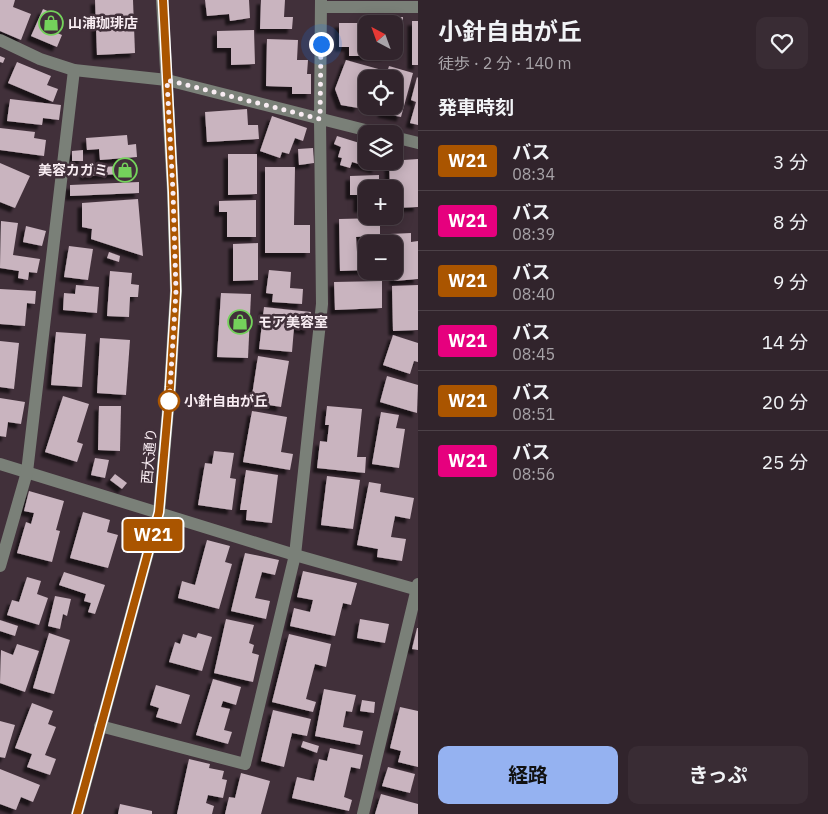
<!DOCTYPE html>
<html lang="ja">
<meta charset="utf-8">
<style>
body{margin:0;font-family:"IBM Plex Sans","Noto Sans JP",sans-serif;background:#392c34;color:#f1f3f6;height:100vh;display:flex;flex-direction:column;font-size:19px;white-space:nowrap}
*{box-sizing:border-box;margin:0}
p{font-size:16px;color:#a8a4a9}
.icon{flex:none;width:28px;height:28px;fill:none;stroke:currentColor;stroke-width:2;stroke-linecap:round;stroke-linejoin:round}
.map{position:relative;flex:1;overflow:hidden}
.side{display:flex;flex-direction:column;background:#31242c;width:410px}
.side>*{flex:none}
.badge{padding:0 10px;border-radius:4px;font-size:18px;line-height:32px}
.needle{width:32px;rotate:319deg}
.fabs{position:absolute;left:358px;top:15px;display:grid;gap:10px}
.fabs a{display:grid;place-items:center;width:45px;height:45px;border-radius:10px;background:#31242c;box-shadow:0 2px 12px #0003,0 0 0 1px #4c4148;font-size:25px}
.you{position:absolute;width:25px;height:25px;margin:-12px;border:4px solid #fff;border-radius:50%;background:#1a73e8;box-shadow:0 0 0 8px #1a73e833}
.map>.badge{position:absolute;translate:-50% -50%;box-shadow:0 0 0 2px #fff}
h2{padding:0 20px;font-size:19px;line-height:45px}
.round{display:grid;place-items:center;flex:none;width:52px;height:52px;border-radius:10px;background:#392c34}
.summary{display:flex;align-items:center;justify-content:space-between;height:85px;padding:0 20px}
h1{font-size:24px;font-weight:700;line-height:38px}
.primary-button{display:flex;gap:10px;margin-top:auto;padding:10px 20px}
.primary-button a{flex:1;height:58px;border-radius:10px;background:#95b2f1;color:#111;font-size:20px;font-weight:700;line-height:58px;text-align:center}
.primary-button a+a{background:#392c34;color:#f1f3f6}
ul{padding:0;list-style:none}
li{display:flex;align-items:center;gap:15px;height:60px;padding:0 20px;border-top:1px solid #4c4148}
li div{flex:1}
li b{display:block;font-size:19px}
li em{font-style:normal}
li .badge{min-width:55px;font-weight:700;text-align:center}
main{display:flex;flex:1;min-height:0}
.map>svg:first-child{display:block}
.building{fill:#c9b4bf;filter:url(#shadow)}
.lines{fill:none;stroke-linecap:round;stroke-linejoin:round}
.minor{stroke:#7a8078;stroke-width:12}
.line-casing{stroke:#fff;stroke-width:11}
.line{stroke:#a50;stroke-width:8}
.walk{stroke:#f8ecf2;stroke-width:5;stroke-dasharray:0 9}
.stop-dot{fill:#fff;stroke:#a50;stroke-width:2.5}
.labels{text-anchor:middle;stroke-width:5;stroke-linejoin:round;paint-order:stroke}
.poi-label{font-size:14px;font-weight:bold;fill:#f8ecf2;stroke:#41303a;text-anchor:start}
.stop-label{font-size:14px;font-weight:bold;fill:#f8ecf2;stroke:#41303a;text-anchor:start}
.street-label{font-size:14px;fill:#f8ecf2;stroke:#41303a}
</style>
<main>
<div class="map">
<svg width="418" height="814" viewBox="0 0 418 814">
<defs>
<filter id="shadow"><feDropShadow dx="-4.5" dy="4.5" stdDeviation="1" flood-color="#0009"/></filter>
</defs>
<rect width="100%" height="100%" fill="#41303a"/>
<g class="building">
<polygon points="0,0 15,0 13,7 31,14 21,40 0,31"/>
<polygon points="95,0 133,0 135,53 97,55"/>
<polygon points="205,0 249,0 250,18 230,21 229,14 207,16"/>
<polygon points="261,0 285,0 284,17 293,17 292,29 260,29"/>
<polygon points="43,9 62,17 55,32 62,35 57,47 31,36"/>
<polygon points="374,17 403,17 402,42 394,42 394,24 374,24"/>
<rect x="412" y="21" width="6" height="44"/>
<polygon points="339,23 366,23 366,51 386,51 386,56 349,56 349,47 339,47"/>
<polygon points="254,30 255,64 231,65 231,48 217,48 217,31"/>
<polygon points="267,39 298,40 297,60 308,60 307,74 311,74 311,94 292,94 292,87 266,86"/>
<polygon points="0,56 5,58 3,63 0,62"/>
<polygon points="346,60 382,70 379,79 366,79 366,88 358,108 341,105 335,89"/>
<polygon points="17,62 51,76 47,85 58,89 53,102 8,83"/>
<polygon points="389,66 413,73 401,117 382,113 384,106 394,106 394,79 385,79"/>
<polygon points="417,77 418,78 418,125 410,123 416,102 411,100"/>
<polygon points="10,99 61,105 59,120 43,118 42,125 7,121"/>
<polygon points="247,109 248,125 258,125 259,139 207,142 205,112"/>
<polygon points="272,116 307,128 303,141 295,138 289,154 282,152 280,158 260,151"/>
<polygon points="0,128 35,132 34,138 46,140 44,156 0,150"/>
<polygon points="127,135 128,145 136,144 137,157 100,160 99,149 87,150 86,138"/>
<polygon points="337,136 366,145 366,161 378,161 376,169 352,162 350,168 340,165 342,158 338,157 341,147 334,144"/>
<polygon points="313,148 314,163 299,165 298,149"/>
<polygon points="83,150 83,161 72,161 72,151"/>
<polygon points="228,154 257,154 257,194 228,195"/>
<polygon points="418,159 418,207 394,208 394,189 390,189 389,161"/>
<polygon points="0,163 30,176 15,208 0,202"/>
<polygon points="137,165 137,173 84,176 84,168"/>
<polygon points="265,167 295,167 294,225 310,225 310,253 265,253"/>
<polygon points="379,175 379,189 366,189 366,208 358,208 358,195 350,195 350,176"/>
<polygon points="139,182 139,193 70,196 70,185"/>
<polygon points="138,199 143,256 91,239 92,229 82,227 82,203"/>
<polygon points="256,200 256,237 227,237 227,212 219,212 219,201"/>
<polygon points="380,218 380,235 356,237 357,252 366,252 366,270 340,271 339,219"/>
<polygon points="1,221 18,223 13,255 40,259 37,273 29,272 28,280 18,278 19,271 0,268"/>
<polygon points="26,226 46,231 42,246 23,242"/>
<polygon points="411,233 411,242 418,241 418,279 394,281 394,244 391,244 390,234"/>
<polygon points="258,243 258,280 233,281 233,244"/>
<polygon points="69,246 93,249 88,280 64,277"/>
<polygon points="109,252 120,256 119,262 107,258"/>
<polygon points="269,270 291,272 290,288 303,289 302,304 272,302 273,294 266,293"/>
<polygon points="110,271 132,273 131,284 139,285 138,297 130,297 129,317 107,316"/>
<polygon points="382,281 382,308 335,310 334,282"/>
<polygon points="76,285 99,287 97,313 63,310 64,293 75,294"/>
<polygon points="418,285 418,330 393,331 392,286"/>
<polygon points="0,289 36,291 35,304 27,303 25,326 0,324"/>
<polygon points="221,293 251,294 248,358 217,357"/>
<polygon points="264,307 311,312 309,330 294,328 292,352 259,349"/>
<polygon points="56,332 86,334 82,387 51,385"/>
<polygon points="393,335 418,343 418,362 414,361 410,374 383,365"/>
<polygon points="100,338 130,340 126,395 97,393"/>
<polygon points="0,341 19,343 14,389 0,387"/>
<polygon points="258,356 289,361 281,407 251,402"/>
<polygon points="387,376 418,385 417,413 380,402"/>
<polygon points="63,396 89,404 77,442 83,444 77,462 45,452"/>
<polygon points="0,398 25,402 21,424 8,422 6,437 0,436"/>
<polygon points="99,406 121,406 120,451 98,450"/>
<polygon points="327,406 362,409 357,457 366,457 365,473 317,468 320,441 327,442 329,425 325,425"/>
<polygon points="252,411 287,417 281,452 293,454 290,470 243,462"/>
<polygon points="381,412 399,415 396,428 405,429 399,468 372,464"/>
<polygon points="214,451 234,453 230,478 236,479 232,510 198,505 205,463 212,464"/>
<polygon points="95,458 109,460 105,478 91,475"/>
<polygon points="246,470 278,475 272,523 246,520 247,510 240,510"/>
<polygon points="115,474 127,483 122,489 110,480"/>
<polygon points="327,476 360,480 353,529 321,525"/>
<polygon points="369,482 381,484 380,492 414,498 410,519 395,516 391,537 406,539 402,561 377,557 378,549 357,545"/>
<polygon points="29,491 64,501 56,530 60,531 52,562 17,553 26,522 31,524 34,513 24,511"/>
<polygon points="83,512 110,520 107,532 118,535 108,568 70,558"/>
<polygon points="207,540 230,546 225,562 232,564 219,609 178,598 182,581 195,585"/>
<polygon points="245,553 279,560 275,575 262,572 255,598 270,601 266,619 231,611"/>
<polygon points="303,571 357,583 351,605 343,603 335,636 290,626 294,608 310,612 313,600 297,597"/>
<polygon points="64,572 105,585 95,614 88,612 91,603 84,601 86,594 59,585"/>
<polygon points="27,577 41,581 37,594 48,598 39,625 7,615 12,600 19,602"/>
<polygon points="55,596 71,599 67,616 63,614 60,629 48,626"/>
<polygon points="226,619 254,625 249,643 254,645 252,653 259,655 253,682 214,673"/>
<polygon points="360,619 389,624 385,643 357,638"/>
<polygon points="0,620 18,626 15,636 0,631"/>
<polygon points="417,628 418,628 418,650 412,649"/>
<polygon points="49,633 70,640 54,694 33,688"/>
<polygon points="198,633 212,637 202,671 169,662 175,642 180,644 183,634 196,638"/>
<polygon points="289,634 331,644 326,667 315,664 306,699 316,702 313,712 272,702"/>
<polygon points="17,644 39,651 25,692 0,683 1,650 13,655"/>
<polygon points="213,679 241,687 236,705 223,701 221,707 230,709 224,730 232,732 228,744 196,735"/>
<polygon points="156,685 190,695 181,724 156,717 159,708 150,705"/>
<polygon points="324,689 356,695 352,712 346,711 343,727 363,731 360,745 315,736"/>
<polygon points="362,700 375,702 374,713 360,711"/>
<polygon points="32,703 53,711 48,724 56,727 45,755 56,759 50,775 27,767 32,754 15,748"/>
<polygon points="400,707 418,711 418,767 398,762 401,751 390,748"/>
<polygon points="273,710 311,719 307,736 292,733 284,767 261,761"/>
<polygon points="0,721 15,725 5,758 0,757"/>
<polygon points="303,741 319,746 317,753 301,747"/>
<polygon points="330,748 363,755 360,769 351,767 344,797 352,800 349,811 292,798 297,777 314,781 319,759 327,761"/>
<polygon points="189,759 210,764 209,768 224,771 222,779 227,780 223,798 208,795 206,803 214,806 212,814 177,814"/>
<polygon points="388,767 415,774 410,793 382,786"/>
<polygon points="0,769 40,785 33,802 21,797 16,810 0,804"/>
<polygon points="241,773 270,781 261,814 225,814 229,797 235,798"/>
<polygon points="381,794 418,804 418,814 375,814"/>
<polygon points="120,804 152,811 152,814 118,814"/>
</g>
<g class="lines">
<g class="minor">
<polyline points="321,7 418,7"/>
<polyline points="0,40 40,59 74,70 167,80 381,134"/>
<polyline points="394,137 418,143"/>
<polyline points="0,464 295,555 418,590"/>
<polyline points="0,566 27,472 74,70"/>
<polyline points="100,726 245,764 295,555 322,304 320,119 321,0"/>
<polyline points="77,814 159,512 170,387 176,291 173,192 162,0"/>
<polyline points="363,814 418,584"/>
</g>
</g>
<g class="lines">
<g class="line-casing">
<polyline id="line" points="77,814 159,512 170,387 176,291 173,192 163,0"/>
</g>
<use href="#line" class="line"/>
<polyline class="walk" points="169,401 169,405 176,291 173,192 167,80 320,119 321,44"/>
</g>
<defs>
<g id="shop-ring" transform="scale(1.25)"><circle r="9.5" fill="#41303a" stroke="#74d25b" stroke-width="1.5"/><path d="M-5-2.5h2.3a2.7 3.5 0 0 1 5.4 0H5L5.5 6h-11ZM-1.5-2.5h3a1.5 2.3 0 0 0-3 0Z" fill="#74d25b"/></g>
</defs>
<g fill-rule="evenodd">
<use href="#shop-ring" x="51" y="23"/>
<use href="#shop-ring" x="125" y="170"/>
<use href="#shop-ring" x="240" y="322"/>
</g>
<circle class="stop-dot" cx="169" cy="401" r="10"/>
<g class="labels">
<g class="poi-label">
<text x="68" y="28">山浦珈琲店</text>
<text x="108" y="175" text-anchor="end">美容カガミ</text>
<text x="258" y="327">モア美容室</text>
</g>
<g class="stop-label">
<text x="184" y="406">小針自由が丘</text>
</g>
<g class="street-label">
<text transform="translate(149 456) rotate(-85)" y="5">西大通り</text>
</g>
</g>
</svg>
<div class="fabs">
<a><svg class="needle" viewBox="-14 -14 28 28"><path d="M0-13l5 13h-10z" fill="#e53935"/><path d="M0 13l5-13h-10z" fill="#a8a4a9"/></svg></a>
<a><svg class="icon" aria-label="locate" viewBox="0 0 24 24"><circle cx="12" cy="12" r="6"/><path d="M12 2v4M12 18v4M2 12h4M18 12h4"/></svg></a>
<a><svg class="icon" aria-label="layers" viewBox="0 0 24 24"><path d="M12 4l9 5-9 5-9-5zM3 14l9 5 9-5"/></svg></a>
<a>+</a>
<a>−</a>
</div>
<div class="you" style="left:321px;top:44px"></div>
<b class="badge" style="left:153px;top:535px;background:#a50;color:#fff">W21</b>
</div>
<section class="side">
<div class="summary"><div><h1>小針自由が丘</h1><p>徒歩 · 2 分 · 140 m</p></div><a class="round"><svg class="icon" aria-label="heart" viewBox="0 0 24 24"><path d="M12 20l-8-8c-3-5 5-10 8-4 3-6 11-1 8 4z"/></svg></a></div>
<h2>発車時刻</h2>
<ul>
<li><span class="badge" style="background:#a50;color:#fff">W21</span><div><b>バス</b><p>08:34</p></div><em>3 分</em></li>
<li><span class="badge" style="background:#e6007e;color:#fff">W21</span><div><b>バス</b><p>08:39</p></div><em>8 分</em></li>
<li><span class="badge" style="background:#a50;color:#fff">W21</span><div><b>バス</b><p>08:40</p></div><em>9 分</em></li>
<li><span class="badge" style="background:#e6007e;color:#fff">W21</span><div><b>バス</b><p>08:45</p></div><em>14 分</em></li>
<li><span class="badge" style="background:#a50;color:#fff">W21</span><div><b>バス</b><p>08:51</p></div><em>20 分</em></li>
<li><span class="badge" style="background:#e6007e;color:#fff">W21</span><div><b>バス</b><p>08:56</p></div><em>25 分</em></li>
</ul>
<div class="primary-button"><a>経路</a><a>きっぷ</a></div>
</section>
</main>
